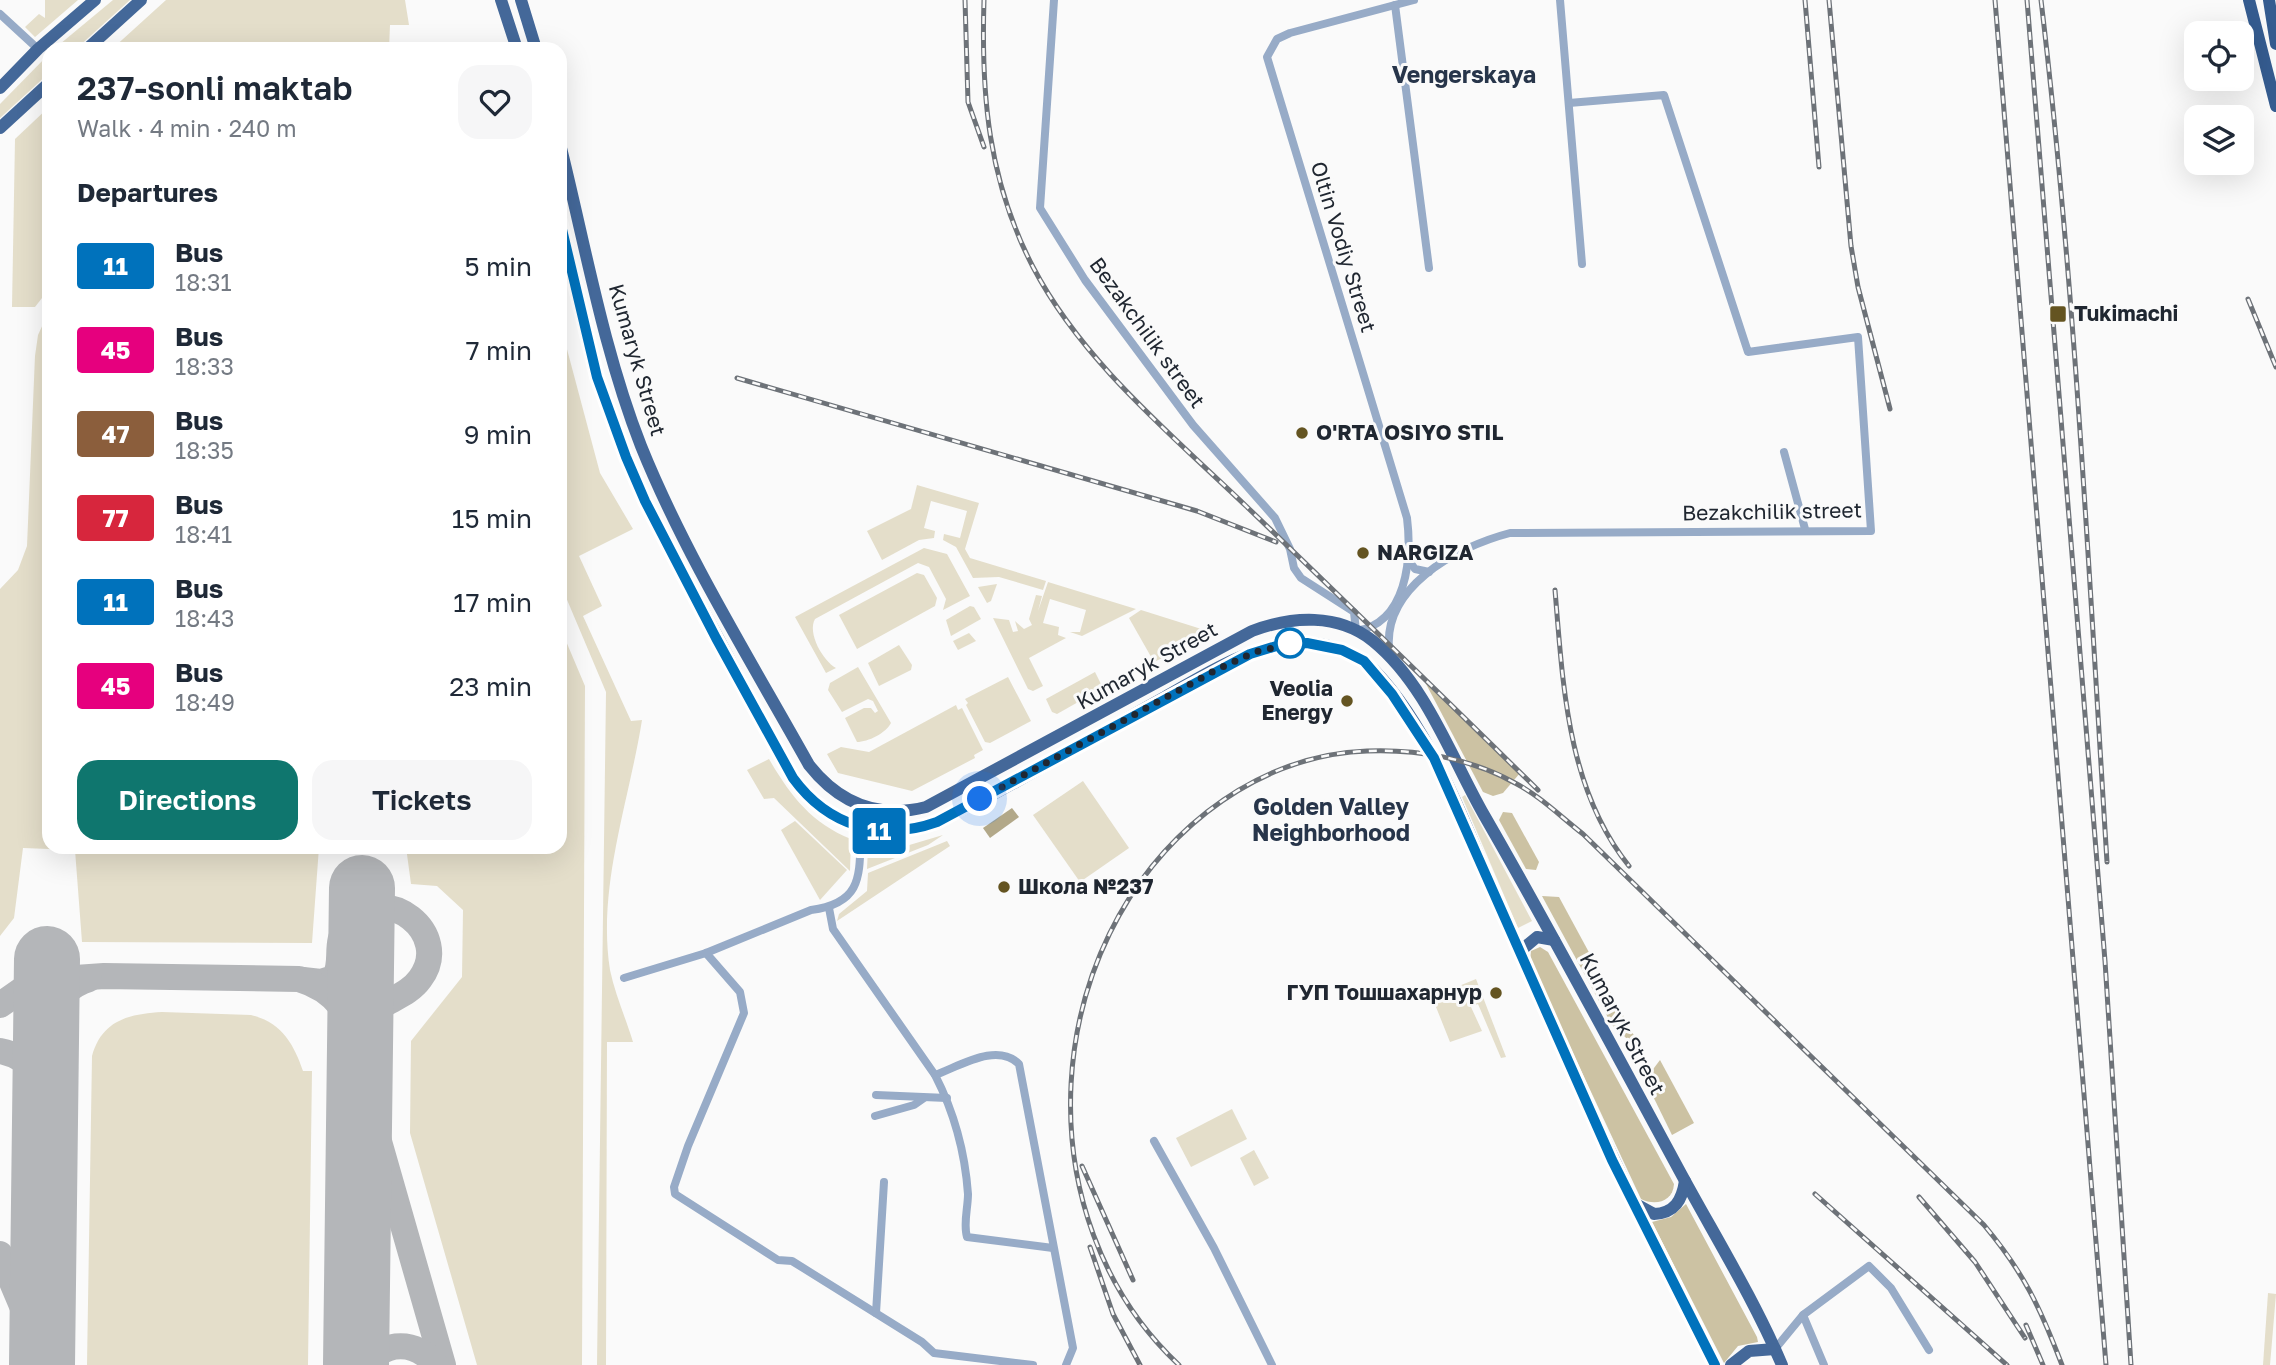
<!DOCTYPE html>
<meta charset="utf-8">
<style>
body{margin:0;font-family:"Golos Text",sans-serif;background:#f6f6f7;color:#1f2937;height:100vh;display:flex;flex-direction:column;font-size:26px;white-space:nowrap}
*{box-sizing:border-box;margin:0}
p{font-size:23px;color:#747a83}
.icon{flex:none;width:38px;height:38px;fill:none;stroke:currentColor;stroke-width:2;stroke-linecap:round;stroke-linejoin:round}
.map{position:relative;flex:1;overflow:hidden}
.drawer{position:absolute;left:42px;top:42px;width:525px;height:812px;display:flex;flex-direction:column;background:#fff;border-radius:21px;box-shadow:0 7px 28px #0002}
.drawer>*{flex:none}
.badge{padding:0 14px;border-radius:5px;font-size:24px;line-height:46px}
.tools{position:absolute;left:2184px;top:21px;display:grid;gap:14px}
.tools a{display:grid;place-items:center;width:70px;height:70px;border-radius:14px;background:#fff;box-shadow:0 7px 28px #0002;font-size:35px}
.you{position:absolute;width:35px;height:35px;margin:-18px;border:5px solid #fff;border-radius:50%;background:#1a73e8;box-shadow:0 0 0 10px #1a73e833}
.map>.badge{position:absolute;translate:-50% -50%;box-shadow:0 0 0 4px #fff}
h2{padding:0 35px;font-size:26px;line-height:63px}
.round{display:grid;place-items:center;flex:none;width:74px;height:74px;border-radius:21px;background:#f6f6f7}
.summary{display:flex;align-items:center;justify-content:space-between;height:119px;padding:0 35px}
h1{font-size:33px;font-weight:600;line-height:52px}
.primary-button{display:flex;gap:14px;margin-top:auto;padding:14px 35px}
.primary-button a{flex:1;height:80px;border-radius:21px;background:#0f766e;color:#fff;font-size:28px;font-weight:600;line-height:80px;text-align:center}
.primary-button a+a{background:#f6f6f7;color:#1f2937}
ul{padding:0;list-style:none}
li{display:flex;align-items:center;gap:21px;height:84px;padding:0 35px}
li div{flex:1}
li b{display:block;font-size:26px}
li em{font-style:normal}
li .badge{min-width:77px;font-weight:700;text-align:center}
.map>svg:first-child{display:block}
.green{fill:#e4deca}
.forest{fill:#ccc2a3}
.water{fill:#b2a889}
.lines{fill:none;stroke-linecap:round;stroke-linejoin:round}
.taxiway{stroke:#b4b6b9;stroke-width:26}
.runway{stroke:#b4b6b9;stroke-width:66}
.minor{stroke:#97abc7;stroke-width:8}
.primary{stroke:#446899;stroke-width:12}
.trunk{stroke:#355c90;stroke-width:12}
.rail-casing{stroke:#6d7278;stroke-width:5}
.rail{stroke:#fafafa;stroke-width:2.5;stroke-dasharray:8;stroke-linecap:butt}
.line-casing{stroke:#fff;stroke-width:16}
.line{stroke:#0072bc;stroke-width:10}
.walk{stroke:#202731;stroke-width:7;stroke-dasharray:0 12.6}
.poi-dot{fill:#645421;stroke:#fafafa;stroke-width:2.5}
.stop-dot{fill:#fff;stroke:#0072bc;stroke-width:3.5}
.labels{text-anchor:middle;stroke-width:6;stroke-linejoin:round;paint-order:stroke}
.street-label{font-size:21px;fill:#202731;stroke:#fafafa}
.poi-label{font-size:21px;font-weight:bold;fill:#202731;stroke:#fafafa;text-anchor:start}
.neighbourhood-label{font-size:23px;font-weight:bold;fill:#27354a;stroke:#fafafa}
</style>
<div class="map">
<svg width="2276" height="1365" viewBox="0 0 2276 1365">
<rect width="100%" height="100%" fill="#fafafa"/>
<g class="green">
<polygon points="45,0 78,0 35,37 25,27 39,14 45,18"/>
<polygon points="113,0 130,0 76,49 54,49"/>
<polygon points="166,0 405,0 409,25 390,25 389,49 112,49"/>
<polygon points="49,54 49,73 0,118 0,104"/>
<polygon points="49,107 49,289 35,307 12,307 15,139"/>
<polygon points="49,311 49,847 319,847 312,943 82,942 75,850 23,848 14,918 0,936 0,589 18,570 27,546 35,356 38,335"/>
<path d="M560,323L600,473L633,529L579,556L602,606L583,616L631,721L642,720C629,802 597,887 610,970C615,994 626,1019 633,1042H607L606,1365H597L606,692L565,595L561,569Z"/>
<polygon points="917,485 979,503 965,549 970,558 1046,581 1043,590 999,577 973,578 956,547 943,540 944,534 960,538 967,511 931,501 924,528 935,531 934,538 919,540 882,560 867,531 911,509"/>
<path d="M924,548L947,554L970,596L943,610L946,599L929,567L918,563L815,619C807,633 823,661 836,668L826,673L795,617Z"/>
<polygon points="917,573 924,575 937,598 935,606 857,649 839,615"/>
<polygon points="1048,582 1136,609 1082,636 1070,632 1080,632 1086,610 1050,599 1043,623 1059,627 1058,635 1066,638 1029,658 1043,686 1033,691 1028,689 993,618 1009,620 1013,632 1018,631 1015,621 1024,629 1032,625 1029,619 1036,595 1042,596 1038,611"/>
<polygon points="997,584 991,601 987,603 978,587"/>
<polygon points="970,606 974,607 981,619 951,636 946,620"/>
<polygon points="1141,610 1214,633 1154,662 1129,618"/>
<polygon points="560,627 585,686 582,1365 477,1365 410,1133 411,1041 462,977 463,910 437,886 411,884 406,847 560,847"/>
<polygon points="969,633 976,641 958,650 953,641"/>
<polygon points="899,645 912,665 911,670 879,686 868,663"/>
<path d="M858,667L891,723C886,733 868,742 857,742L845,718L864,708H871L875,713L878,711L873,701L868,699L842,712L828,690L830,683Z"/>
<polygon points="1095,672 1103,688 1057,714 1052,712 1046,699"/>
<polygon points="1008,677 1031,721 990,743 985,742 966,705 968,703 965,699"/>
<polygon points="956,705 958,710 962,708 983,750 974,755 975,758 912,791 838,773 827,754 841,747 869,752"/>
<path d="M769,759C790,795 811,823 851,839L850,871L774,798L764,799L747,770Z"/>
<polygon points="1083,781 1129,848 1080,882 1033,815"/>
<polygon points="1465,795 1532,921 1518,928 1462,797"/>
<polygon points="795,821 847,870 820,900 781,830"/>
<polygon points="943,835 928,845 867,869 868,848 871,843 906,846"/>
<polygon points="947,841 950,846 837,921 839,914 867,891 868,873"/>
<polygon points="1476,979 1506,1057 1501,1058 1478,1004 1471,1007 1482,1031 1450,1042 1432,997"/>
<path d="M162,1012L251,1015C281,1022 294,1044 303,1071H312L308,1365H87L92,1056C102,1020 129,1014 162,1012Z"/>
<polygon points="1232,1109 1247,1139 1191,1167 1176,1138"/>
<polygon points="1254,1150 1269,1178 1254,1186 1240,1158"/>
<polygon points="2268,1293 2276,1294 2270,1365 2263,1365"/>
</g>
<g class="forest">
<polygon points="1425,682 1520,773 1503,793 1493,796 1483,792"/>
<polygon points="1503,812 1512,813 1539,862 1536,870 1526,869 1499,820"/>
<polygon points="1542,896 1559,897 1637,1041 1637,1048 1612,1025"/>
<path d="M1540,947L1548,952L1674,1184C1673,1202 1655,1206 1641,1199L1530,961L1531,951Z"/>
<polygon points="1660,1060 1694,1123 1672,1135 1645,1080"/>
<polygon points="1686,1204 1757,1337 1758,1342 1738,1346 1724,1363 1652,1222 1671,1217"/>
</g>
<polygon class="water" points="1012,808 1019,817 990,838 983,828"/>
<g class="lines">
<g class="taxiway">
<path d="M303,980L321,982L334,978C345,962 332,943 349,923C385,880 454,934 420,979C412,990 401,995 390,1001C368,1014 357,1012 336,999"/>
<path d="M0,1005L26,987L47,980L104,976L299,979C336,990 353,1016 360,1053"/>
<path d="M46,1041C48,1013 60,988 89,979"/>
<path d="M0,1051C30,1057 44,1078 45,1107"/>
<polyline points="360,1075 443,1365"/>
<polyline points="0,1254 42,1353"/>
<path d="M366,1365C386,1340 415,1340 436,1365"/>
</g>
<g class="runway">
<polyline points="42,1365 47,959"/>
<polyline points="356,1365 362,888"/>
</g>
<g class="minor">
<path d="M1054,0L1040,208L1085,280L1193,425L1275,518L1290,549L1294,568L1301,578L1354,612L1356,631C1407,623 1412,559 1407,518L1267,57L1277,39L1290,33L1414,0"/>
<polyline points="1560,0 1582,264"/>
<polyline points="1395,5 1429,268"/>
<polyline points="0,14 38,49"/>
<polyline points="1784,452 1805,529"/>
<polyline points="1407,558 1415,569 1429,572"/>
<path d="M1390,656C1378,589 1456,547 1510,533L1871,531L1858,337L1748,352L1664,95L1569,103"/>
<path d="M829,908L833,929L935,1075C954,1112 965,1152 968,1194C968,1208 963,1224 967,1237L1053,1248"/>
<polyline points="706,953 740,992 744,1013 688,1146 674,1187 675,1194 778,1260 792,1261 922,1342 934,1353 1033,1365"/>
<path d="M624,978L706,953L811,910C865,903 859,873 861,828"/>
<path d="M935,1075C960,1066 997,1042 1019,1064L1073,1348L1066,1365"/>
<polyline points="876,1095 947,1098"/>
<polyline points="875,1116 914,1105 924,1098"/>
<polyline points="1154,1141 1214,1248 1272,1365"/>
<polyline points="876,1313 884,1182"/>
<polyline points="1803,1315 1869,1266 1891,1288 1929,1350"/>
<polyline points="1775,1349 1803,1315 1824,1365"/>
</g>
<g class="primary">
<polyline points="501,0 517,49"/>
<polyline points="521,0 536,49"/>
<polyline points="87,49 141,0"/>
<polyline points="0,88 38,49 95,0"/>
<polyline points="0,128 49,83"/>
<path d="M560,144C585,244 603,349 641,446C685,555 751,661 809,765C839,803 878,819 926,807L1252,631C1292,616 1338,613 1373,641C1426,684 1451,757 1484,815C1551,931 1614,1050 1678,1168C1713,1233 1753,1297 1782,1365"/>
<path d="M560,221L597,377L626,457L645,501L793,778C832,831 884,842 944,819C1020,783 1092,737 1165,697C1204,675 1247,647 1292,643C1321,641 1354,649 1374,670C1441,739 1481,867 1520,955C1582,1093 1645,1230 1715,1365"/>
<polyline points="1519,952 1537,937 1554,940"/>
<path d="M1634,1203L1654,1214C1675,1213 1682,1200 1685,1181"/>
<polyline points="1731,1365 1749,1351 1775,1349"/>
</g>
<g class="trunk">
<polyline points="2249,0 2276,106"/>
<polyline points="2269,0 2276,44"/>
</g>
<g class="rail-casing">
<g id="rail">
<polyline points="965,0 968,102 984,147"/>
<path d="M984,0C981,95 988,180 1033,267C1082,361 1171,434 1246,506C1344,600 1441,695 1538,790"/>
<polyline points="1805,0 1819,167"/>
<polyline points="1829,0 1851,246 1858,287 1890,409"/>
<polyline points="1995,0 2106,1365"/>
<polyline points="2027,0 2105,961 2131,1365"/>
<path d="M2041,0C2075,286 2089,575 2107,862"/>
<polyline points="2248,299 2276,367"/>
<polyline points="737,378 1197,511 1276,542"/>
<path d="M1555,590C1563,685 1567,789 1629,866"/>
<polyline points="1082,1166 1133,1280"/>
<polyline points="1815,1194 2007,1365"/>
<polyline points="1919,1197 1975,1262 2025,1338"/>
<polyline points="1090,1247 1113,1314 1140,1365"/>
<polyline points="2026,1325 2043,1365"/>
<path d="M1179,1365C1022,1218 1039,944 1207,812C1253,776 1308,753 1367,751C1417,749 1470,758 1515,783C1540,796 1561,817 1583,834L1984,1225C2024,1273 2040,1307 2062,1365"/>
</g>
</g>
<use href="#rail" class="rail"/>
</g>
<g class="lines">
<g class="line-casing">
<path id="line" d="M560,221L597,377L626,457L645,501L716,638L793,778C828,826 881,842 937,822L1250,654L1283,644L1307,643L1342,650L1364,661L1392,694L1434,758L1612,1160L1715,1365"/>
</g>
<use href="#line" class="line"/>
<polyline class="walk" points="980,799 1216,670 1255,652 1295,643 1290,643"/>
</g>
<g class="poi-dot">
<rect x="2049" y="305" width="18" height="18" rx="3.5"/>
<circle cx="1302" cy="433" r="7"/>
<circle cx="1363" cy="553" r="7"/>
<circle cx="1347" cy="701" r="7"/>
<circle cx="1004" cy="887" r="7"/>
<circle cx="1496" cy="993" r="7"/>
</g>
<circle class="stop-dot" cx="1290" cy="643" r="14"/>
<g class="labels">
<g class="street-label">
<text transform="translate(1343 247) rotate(73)" y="7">Oltin Vodiy Street</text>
<text transform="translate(1147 333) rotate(54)" y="7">Bezakchilik street</text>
<text transform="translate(637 360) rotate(74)" y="7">Kumaryk Street</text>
<text transform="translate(1772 512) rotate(-1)" y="7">Bezakchilik street</text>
<text transform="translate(1147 666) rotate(-29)" y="7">Kumaryk Street</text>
<text transform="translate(1622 1024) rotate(62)" y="7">Kumaryk Street</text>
</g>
<g class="poi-label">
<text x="2074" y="321">Tukimachi</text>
<text x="1316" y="440">O'RTA OSIYO STIL</text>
<text x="1377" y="560">NARGIZA</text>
<text x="1333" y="696" text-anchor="end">Veolia<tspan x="1333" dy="24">Energy</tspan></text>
<text x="1018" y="894">Школа №237</text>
<text x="1482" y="1000" text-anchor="end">ГУП Тошшахарнур</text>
</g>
<g class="neighbourhood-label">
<text x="1464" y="83">Vengerskaya</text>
<text x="1331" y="815">Golden Valley<tspan x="1331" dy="26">Neighborhood</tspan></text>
</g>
</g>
</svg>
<div class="tools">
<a><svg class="icon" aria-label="locate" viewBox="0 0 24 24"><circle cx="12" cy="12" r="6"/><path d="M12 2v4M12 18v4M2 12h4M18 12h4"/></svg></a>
<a><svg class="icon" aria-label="layers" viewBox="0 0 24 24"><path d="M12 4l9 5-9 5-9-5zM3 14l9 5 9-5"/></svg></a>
</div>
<div class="you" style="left:980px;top:799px"></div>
<b class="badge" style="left:879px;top:831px;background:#0072bc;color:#fff">11</b>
<section class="drawer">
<div class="summary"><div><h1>237-sonli maktab</h1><p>Walk · 4 min · 240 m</p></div><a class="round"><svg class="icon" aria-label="heart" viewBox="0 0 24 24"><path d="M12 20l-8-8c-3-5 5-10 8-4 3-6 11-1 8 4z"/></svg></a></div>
<h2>Departures</h2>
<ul>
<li><span class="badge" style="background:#0072bc;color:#fff">11</span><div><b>Bus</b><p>18:31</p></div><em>5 min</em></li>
<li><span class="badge" style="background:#e6007e;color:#fff">45</span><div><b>Bus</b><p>18:33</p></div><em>7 min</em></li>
<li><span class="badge" style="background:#8b5e3c;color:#fff">47</span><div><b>Bus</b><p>18:35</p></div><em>9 min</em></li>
<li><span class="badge" style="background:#d7263d;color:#fff">77</span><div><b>Bus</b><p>18:41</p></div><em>15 min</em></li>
<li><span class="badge" style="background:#0072bc;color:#fff">11</span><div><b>Bus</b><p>18:43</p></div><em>17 min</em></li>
<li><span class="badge" style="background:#e6007e;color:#fff">45</span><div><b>Bus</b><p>18:49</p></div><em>23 min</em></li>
</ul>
<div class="primary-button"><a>Directions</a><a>Tickets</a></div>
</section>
</div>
